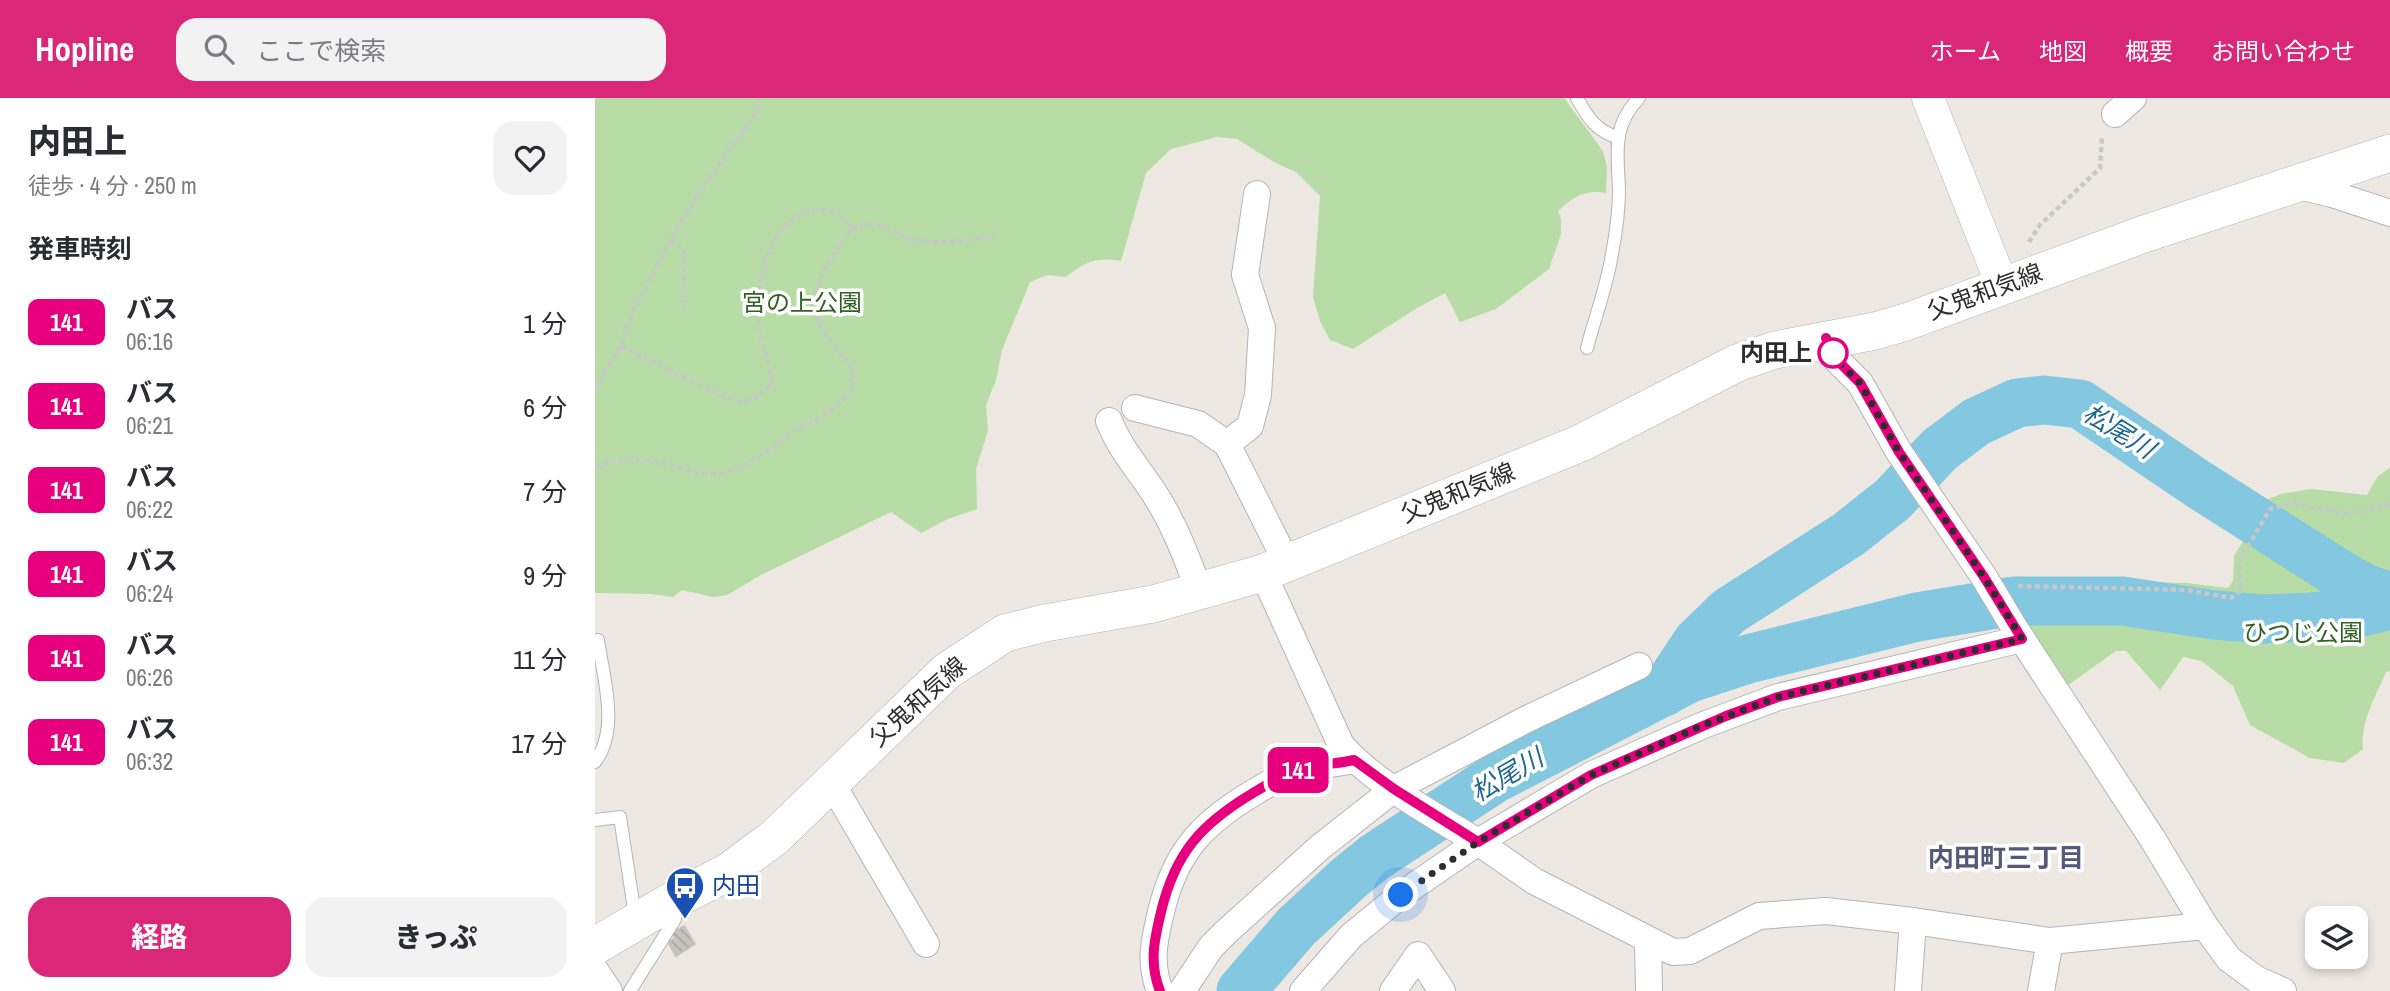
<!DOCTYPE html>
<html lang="ja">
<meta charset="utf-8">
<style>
body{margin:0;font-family:"Archivo Narrow","Noto Sans JP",sans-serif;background:#f2f2f3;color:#2b2b33;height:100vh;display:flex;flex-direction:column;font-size:26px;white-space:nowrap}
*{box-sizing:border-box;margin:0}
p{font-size:23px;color:#7c7c81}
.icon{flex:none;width:38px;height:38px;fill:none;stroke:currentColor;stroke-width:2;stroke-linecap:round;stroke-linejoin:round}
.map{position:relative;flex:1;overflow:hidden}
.drawer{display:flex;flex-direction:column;background:#fff;width:595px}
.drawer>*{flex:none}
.badge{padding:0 14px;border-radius:10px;font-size:24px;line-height:46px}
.buttons{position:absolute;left:1710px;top:808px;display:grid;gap:14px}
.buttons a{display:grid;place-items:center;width:63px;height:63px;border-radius:14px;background:#fff;box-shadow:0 4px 10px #0003;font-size:35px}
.you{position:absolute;width:35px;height:35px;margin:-18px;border:5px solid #fff;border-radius:50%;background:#1a73e8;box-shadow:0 0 0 10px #1a73e833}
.map>.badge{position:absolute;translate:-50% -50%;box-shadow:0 0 0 4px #fff}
h2{padding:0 28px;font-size:26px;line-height:63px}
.round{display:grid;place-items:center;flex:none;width:74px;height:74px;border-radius:21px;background:#f2f2f3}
.headline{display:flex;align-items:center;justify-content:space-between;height:119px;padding:0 28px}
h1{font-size:33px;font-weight:800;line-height:52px}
.button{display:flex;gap:14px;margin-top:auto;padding:14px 28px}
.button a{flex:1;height:80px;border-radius:21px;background:#db2777;color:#fff;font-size:28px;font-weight:800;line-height:80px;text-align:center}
.button a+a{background:#f2f2f3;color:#2b2b33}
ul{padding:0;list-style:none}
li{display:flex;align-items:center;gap:21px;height:84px;padding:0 28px}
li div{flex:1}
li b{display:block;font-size:26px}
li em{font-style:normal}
li .badge{min-width:77px;font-weight:700;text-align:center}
header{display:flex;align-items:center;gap:42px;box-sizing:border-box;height:98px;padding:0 35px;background:#db2777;color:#fff}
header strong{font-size:33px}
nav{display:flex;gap:38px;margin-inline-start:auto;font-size:24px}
.search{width:490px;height:63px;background:#f2f2f3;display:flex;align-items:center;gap:18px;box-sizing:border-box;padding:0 24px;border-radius:21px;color:#7c7c81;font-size:26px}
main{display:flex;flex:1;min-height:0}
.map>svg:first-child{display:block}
.park{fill:#b7dca5}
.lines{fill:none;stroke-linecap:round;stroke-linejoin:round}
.river{stroke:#83c7e1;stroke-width:49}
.building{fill:url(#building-back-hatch);stroke:#c8c4bb;stroke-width:2}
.service-casing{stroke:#b2b3bc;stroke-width:14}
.minor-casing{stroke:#b2b3bc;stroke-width:28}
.tertiary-casing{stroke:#b2b3bc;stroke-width:33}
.secondary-casing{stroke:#b2b3bc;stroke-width:38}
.path{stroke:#c8c8c8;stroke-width:4.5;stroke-dasharray:5 3.5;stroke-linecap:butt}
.service{stroke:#fff;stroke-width:12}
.minor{stroke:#fff;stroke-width:26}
.tertiary{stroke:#fff;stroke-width:32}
.secondary{stroke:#fff;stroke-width:37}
.line-casing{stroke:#fff;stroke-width:16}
.line{stroke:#e6007e;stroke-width:10}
.walk{stroke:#2d2d2d;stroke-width:7;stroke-dasharray:0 12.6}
.stop-dot{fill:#fff;stroke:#e6007e;stroke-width:3.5}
.labels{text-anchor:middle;stroke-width:7;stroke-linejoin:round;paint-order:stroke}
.street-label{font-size:24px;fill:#2d2d2d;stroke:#fff}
.park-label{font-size:24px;fill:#316324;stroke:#fff}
.stop-label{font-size:24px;font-weight:bold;fill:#2d2d2d;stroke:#fff;text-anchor:end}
.transit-label{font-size:24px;fill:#164399;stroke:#fff;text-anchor:start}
.water-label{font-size:26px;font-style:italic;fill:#1f6890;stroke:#fff}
.neighbourhood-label{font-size:26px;font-weight:bold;fill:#535979;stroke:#fff}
</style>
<header>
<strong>Hopline</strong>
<div class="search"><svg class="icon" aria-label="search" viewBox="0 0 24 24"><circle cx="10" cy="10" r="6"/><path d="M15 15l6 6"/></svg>ここで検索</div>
<nav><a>ホーム</a><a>地図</a><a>概要</a><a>お問い合わせ</a></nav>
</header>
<main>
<section class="drawer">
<div class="headline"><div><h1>内田上</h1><p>徒歩 · 4 分 · 250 m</p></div><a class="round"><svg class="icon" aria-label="heart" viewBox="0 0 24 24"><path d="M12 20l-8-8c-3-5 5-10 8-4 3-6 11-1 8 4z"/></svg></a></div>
<h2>発車時刻</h2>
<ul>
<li><span class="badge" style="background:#e6007e;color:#fff">141</span><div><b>バス</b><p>06:16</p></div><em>1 分</em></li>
<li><span class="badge" style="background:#e6007e;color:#fff">141</span><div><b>バス</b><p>06:21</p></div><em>6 分</em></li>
<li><span class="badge" style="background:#e6007e;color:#fff">141</span><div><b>バス</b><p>06:22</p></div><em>7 分</em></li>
<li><span class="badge" style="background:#e6007e;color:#fff">141</span><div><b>バス</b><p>06:24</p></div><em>9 分</em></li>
<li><span class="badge" style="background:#e6007e;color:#fff">141</span><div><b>バス</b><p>06:26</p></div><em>11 分</em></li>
<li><span class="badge" style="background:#e6007e;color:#fff">141</span><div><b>バス</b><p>06:32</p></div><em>17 分</em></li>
</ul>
<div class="button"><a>経路</a><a>きっぷ</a></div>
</section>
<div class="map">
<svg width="1795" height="893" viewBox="0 0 1795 893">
<defs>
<pattern id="building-back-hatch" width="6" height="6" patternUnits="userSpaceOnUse" patternTransform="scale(1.75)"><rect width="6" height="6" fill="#c6c2bd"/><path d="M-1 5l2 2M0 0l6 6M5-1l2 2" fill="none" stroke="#aaa7a3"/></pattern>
</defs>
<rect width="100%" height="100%" fill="#ede8e2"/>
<g class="park">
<path d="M0,0H969L1008,53L1012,69L1011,95C990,91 978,99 963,113L966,121V136L954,171L901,211L865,224L850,195L822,210L758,251L735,242L725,223L718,199L725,98L701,74L679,64L642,41L622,39L576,51L551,75L526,163C500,159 492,163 471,179L452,177L435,184L407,252L401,282L391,307L393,333L381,371L382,411L353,421L326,435L296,414L166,477L132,497L118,499L87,492L78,499L56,496L0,495Z"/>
<path d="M1795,370V573L1791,574C1781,598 1765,624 1768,651L1749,665L1715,660L1655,627L1638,588L1607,563L1588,559L1565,592L1531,553H1521L1469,590L1389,479L1591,485L1633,490L1638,483L1639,458L1673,401L1686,396L1716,391L1772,397L1783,378Z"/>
</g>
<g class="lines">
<g class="river">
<polyline points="1069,594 1102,544 1134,513 1254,436 1298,401 1344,352 1381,324 1422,305 1449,302 1485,306 1603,386 1743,475 1769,490 1795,499"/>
<polyline points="646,893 701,829 754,780 780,759 899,681 1095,580 1153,561 1322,519 1420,503 1527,503 1619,517 1669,521 1716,519 1767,514 1795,507"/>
</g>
</g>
<polygon class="building" points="89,828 100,846 81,858 73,844 80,840 77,835"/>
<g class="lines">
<g class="service-casing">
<g id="service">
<path d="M982,0C993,20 1001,33 1024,40"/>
<path d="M992,250C1000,219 1012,188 1017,156C1021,135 1024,113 1024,92C1023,56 1016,29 1044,0"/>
<path d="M0,664C25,631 8,579 3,542"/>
<polyline points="0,722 25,719 39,811 44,817"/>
<polyline points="35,893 80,821 76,809"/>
</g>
</g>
<g class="minor-casing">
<g id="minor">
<polyline points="1520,16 1538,0"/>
<polyline points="1700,87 1737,96 1795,115"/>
<polyline points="1232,241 1241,261 1265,285 1304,354 1389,479 1419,529 1557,740 1610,828 1634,861 1661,881 1688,893"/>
<polyline points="540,310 603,326 632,346 692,465"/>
<path d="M514,323C525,351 545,373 561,398C580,428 592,460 604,493"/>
<polyline points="632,346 655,328 663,297 667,230 650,177 662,96"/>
<path d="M668,475L746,647C779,685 839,717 883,744L996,677L1106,628L1183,599L1427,541"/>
<polyline points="236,684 331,846"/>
<polyline points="1053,842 1054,893"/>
<polyline points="0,872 14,893"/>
<path d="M565,893C554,865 559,843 566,814C580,755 606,726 658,695C671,687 686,678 701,673C719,667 740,666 759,662"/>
<polyline points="587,893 616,849 630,835 724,750 799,691 930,622 1044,568"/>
<polyline points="708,893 756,838 806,797 883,744 939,783 1078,854 1095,853 1164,818 1231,813 1318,823 1455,843 1610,828"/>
<polyline points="798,893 823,857 847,893"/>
<polyline points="1313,893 1318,823"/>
<polyline points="1446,893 1455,843"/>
</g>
</g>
<g class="tertiary-casing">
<polyline id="tertiary" points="1333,0 1407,187"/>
</g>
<g class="secondary-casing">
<polyline id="secondary" points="0,848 75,804 133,774 180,739 352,573 410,535 450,525 558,506 668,475 986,345 1142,265 1180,252 1280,233 1311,224 1549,136 1795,55"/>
</g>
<g class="path">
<polyline points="75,142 85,148 89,153 89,213"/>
<polyline points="1434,144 1445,127 1505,70 1507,39"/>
<path d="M26,248L132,300C152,307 164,301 176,285C177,266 167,251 164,232C159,194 172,115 222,112C240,111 248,118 258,131"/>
<polyline points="0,290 26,248 38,214 75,142 109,87 156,22 162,11 163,0"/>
<path d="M0,370C23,358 48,360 72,366C88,370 103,377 119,376C151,375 176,347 202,331C213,325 225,321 235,313C293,270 226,256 221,212C218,195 225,181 233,167C241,153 248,137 262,129C282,117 297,137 316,141C343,148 373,142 400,138"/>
<polyline points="1423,488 1592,492 1636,500 1646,493 1645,462 1675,411 1698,405 1746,415 1767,414 1795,406"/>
</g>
<use href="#service" class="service"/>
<use href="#minor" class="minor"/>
<use href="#tertiary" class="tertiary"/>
<use href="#secondary" class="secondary"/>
</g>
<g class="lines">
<g class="line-casing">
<path id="line" d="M565,893C554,865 559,843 566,814C580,755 606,726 658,695C671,687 686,678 701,673C719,667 740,666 759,662L799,691L883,744L996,677L1131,618L1183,599L1427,541L1389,479L1304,354L1265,285L1241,261L1231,240"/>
</g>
<use href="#line" class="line"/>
<polyline class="walk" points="806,797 883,744 996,677 1106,628 1183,599 1427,541 1389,479 1304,354 1265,285 1241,261 1238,255"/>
</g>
<defs>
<g id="bus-pin" transform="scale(2.0125)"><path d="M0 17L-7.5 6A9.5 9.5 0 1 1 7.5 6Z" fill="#1a4fb4" stroke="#fff"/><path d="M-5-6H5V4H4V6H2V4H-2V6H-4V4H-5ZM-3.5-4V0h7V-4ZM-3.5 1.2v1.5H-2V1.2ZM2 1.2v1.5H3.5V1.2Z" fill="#fff"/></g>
</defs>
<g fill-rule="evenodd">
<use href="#bus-pin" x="90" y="788"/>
</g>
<circle class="stop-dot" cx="1238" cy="255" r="14"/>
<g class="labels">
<g class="street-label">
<text transform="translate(1390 194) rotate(-20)" y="8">父鬼和気線</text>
<text transform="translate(863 395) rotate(-22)" y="8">父鬼和気線</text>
<text transform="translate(323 604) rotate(-42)" y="8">父鬼和気線</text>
</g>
<g class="park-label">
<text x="207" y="213">宮の上公園</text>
<text x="1708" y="543">ひつじ公園</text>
</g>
<g class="stop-label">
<text x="1217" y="263">内田上</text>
</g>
<g class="transit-label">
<text x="117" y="796">内田</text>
</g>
<g class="water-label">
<text transform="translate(1524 333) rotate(32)" y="9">松尾川</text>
<text transform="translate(912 677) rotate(-30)" y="9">松尾川</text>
</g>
<g class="neighbourhood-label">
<text x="1411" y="769">内田町三丁目</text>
</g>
</g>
</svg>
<div class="buttons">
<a><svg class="icon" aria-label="layers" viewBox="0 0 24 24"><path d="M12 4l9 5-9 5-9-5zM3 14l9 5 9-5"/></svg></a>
</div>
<div class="you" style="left:806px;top:797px"></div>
<b class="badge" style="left:703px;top:672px;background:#e6007e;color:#fff">141</b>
</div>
</main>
